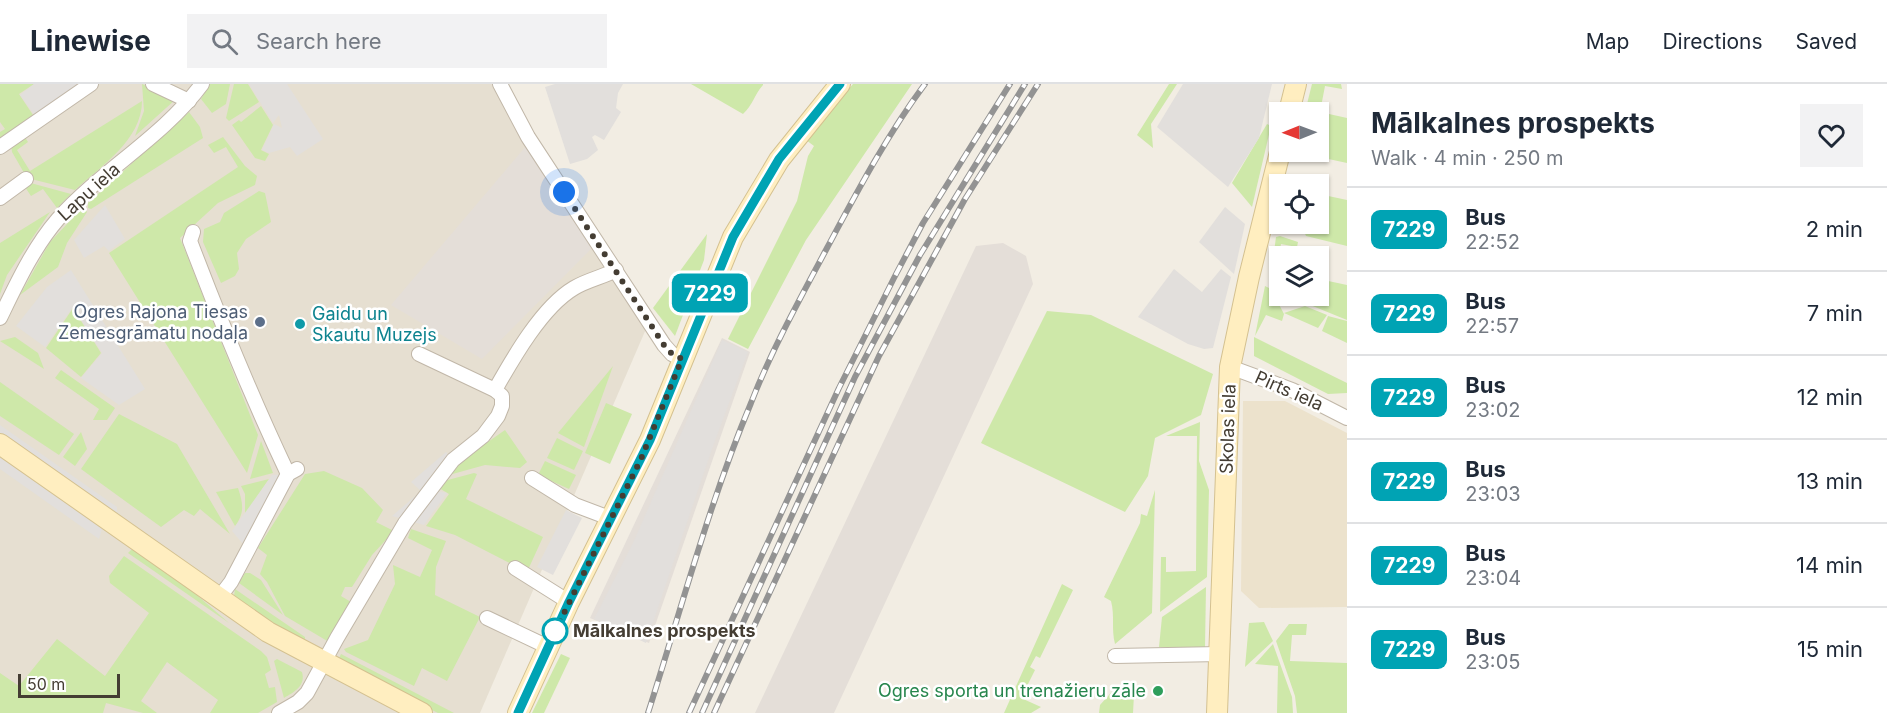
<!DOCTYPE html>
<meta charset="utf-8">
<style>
body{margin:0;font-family:Inter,sans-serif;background:#f2f2f3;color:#1f2937;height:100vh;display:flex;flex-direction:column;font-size:22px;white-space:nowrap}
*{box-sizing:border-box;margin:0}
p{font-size:20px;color:#747a83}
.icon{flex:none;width:33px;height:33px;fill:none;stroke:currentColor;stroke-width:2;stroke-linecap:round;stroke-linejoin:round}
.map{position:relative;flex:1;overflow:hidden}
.panel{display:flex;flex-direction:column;background:#fff;width:540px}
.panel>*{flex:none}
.badge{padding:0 12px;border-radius:9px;font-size:21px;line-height:39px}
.needle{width:39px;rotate:269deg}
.controls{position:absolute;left:1269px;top:18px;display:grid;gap:12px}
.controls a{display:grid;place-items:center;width:60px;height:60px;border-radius:0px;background:#fff;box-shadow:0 2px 4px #0004;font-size:30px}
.scale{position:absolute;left:18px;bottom:15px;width:102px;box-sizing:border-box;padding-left:6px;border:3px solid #443d33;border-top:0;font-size:16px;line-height:21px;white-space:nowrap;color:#443d33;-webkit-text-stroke:4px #fff;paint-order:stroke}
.you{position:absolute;width:30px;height:30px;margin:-15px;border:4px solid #fff;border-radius:50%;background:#1a73e8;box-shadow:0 0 0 9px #1a73e833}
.map>.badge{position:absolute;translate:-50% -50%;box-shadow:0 0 0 3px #fff}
.round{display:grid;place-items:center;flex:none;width:63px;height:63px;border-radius:0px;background:#f2f2f3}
.head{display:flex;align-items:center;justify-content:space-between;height:102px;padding:0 24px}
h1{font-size:28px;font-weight:700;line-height:45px}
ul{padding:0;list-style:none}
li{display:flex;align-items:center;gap:18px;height:84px;padding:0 24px;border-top:2px solid #e0e1e3}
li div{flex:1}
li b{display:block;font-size:22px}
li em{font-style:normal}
li .badge{min-width:66px;font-weight:700;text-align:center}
header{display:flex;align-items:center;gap:36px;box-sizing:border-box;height:84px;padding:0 30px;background:#fff;border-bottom:2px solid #e0e1e3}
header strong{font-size:28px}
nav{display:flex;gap:33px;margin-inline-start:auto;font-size:21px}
.search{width:420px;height:54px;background:#f2f2f3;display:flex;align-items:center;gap:15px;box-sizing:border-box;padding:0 21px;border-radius:0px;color:#747a83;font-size:22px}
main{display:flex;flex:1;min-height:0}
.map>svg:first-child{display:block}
.residential{fill:#e6dfd1}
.industrial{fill:#e4ded8}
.education{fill:#ece2cc}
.green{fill:#cee8a9}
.parking{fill:#e2dfdc}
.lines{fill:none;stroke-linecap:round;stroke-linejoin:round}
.minor-casing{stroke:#c1b7a8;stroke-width:16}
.secondary-casing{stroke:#d4c190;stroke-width:22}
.minor{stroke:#fff;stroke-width:14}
.secondary{stroke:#ffeec0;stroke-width:20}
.rail-casing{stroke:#939393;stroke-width:6}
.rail{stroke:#fff;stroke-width:4;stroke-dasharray:11;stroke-linecap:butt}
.line-casing{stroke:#fff;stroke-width:14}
.line{stroke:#00a3b4;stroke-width:9}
.walk{stroke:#443d33;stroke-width:6;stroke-dasharray:0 10.8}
.service-dot{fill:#5c6f8a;stroke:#fff;stroke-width:2}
.culture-dot{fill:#0f9aa8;stroke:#fff;stroke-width:2}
.stop-dot{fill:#fff;stroke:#00a3b4;stroke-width:3}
.leisure-dot{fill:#2e9e5b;stroke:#fff;stroke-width:2}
.labels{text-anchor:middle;stroke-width:5;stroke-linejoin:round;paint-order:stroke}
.street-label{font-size:18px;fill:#443d33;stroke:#fff}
.service-label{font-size:18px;fill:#4e5e75;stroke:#fff;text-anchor:end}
.culture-label{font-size:18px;fill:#0d838f;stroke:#fff;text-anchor:start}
.stop-label{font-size:18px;font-weight:bold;fill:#443d33;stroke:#fff;text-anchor:start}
.leisure-label{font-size:18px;fill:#27864d;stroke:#fff;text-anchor:end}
</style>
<header>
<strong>Linewise</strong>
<div class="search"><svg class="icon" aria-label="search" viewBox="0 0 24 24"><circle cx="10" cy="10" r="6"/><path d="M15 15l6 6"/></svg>Search here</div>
<nav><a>Map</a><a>Directions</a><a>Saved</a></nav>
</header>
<main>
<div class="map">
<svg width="1347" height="629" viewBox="0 0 1347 629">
<rect width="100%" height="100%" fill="#f2ede3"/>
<polygon class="residential" points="0,0 498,0 646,245 480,629 0,629"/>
<g class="industrial">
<polygon points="527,61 592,164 482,275 391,221"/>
<polygon points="1003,159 1026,172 1033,200 834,629 755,629 976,162"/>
<polygon points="722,254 750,268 649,559 590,534"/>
</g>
<polygon class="education" points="1243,317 1285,317 1347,349 1347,523 1259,524 1241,507"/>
<g class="green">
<polygon points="0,0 34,0 19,10 35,34 0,55 0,48 5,45 0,38"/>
<polygon points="142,0 176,15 135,52 144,27"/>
<polygon points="210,0 230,0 226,20 212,29 201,15"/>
<polygon points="234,0 248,0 259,18 229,37 226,34"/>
<path d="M691,0H763V1C754,11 753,21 743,30Z"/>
<polygon points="853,0 912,0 806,156 748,265 728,255 797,117 808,72 814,62 806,56"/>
<polygon points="1169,0 1177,0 1151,40 1153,64 1137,51"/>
<polygon points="1312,0 1341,0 1342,5 1325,2 1320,28 1347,34 1347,79 1296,68 1318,68 1318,28 1305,28"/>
<path d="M142,17C142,56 100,83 75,106L27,94L12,68L11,59L23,50L28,58L17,66L30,87Z"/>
<polygon points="261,22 273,41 261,66 269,70 265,77 255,74 232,41 239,36 241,38"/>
<polygon points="189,28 200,43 203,54 91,125 88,124 88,119"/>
<polygon points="1267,40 1271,42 1252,123 1232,99"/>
<polygon points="223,53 245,82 257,92 255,101 218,119 180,154 258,351 247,389 109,169 238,83 226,63 214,69 208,61"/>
<polygon points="27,98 71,110 57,124 43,105 31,112 23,100"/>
<polygon points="259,107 265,109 271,138 246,155 237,169 239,185 235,192 221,199 203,158 204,145 220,138 224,129"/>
<polygon points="1319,110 1347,116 1347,162 1306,152 1301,140 1318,140"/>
<polygon points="83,123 87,128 67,159 58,183 20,211 50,158"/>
<polygon points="50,128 7,191 0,210 0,159"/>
<polygon points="707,150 704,176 675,252 653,224"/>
<polygon points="1280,152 1298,158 1297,163 1281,160 1276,186 1279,187 1279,207 1270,198 1276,153"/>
<polygon points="1319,195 1347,201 1347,236 1288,212 1318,212"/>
<polygon points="1265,202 1271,205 1284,230 1282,237 1266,231 1255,252"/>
<polygon points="1305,222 1327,231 1318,244 1284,229"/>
<polygon points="73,224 101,269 81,293 46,264"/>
<polygon points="1047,227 1091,231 1213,290 1201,331 1155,354 1148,392 1125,428 981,359"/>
<polygon points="1328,232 1347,237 1347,259 1322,247"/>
<polygon points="15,253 38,269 44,285 0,257"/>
<polygon points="1254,253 1347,299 1347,309 1328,310 1254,272"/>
<polygon points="613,282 584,363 558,349"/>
<polygon points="61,286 115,324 107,336 93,336 99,325 55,294"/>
<polygon points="0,298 74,350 59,371 0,332"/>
<polygon points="606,319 632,330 610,380 585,369"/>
<polygon points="119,330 177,360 230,450 200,425 194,432 184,426 161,443 81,385"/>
<polygon points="1200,338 1199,377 1209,406 1207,493 1160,528 1161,473 1166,473 1166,488 1196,487 1197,352 1166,352"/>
<polygon points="505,346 527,378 520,384 485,381 449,391 458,379"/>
<polygon points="81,348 87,365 75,382 63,373"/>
<polygon points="557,354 583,367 574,386 547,374"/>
<polygon points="261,357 273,389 250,395"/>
<polygon points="545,377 576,391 569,405 538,391"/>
<polygon points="324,387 362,404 383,426 376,438 394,447 372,471 352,503 345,503 341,512 351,518 329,558 285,532 267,498 260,490 267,471 258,464 305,390"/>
<polygon points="474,389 477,390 466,415 543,453 527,488 455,451 426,442 449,410 439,404 444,397"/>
<polygon points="269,395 245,430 245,410 241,402"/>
<path d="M238,404C243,419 245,429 235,442L216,408Z"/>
<path d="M1155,406L1152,529L1115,560C1111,545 1115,532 1111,517L1104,513L1140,439L1141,430L1147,432Z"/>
<polygon points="411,445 446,457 436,483 435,511 480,533 447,597 422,584 414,602 346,568 344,565 368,556 395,500 393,481 420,493 432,466 408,454"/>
<polygon points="131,466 137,466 176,493 229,539 128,469"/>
<polygon points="124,472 261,567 267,573 271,586 265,590 269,604 275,603 277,618 258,629 210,629 218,616 167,578 141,617 157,629 143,629 106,619 103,629 0,629 0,589 19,602 57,555 105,592 149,529 110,499 109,492"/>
<polygon points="245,489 250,489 261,496 283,531 239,499"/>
<polygon points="1062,500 1073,506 1040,574 1036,572 1030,583 1035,586 1021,614 1041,623 1031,629 1004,629"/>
<polygon points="1206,503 1205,563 1159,563 1162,533"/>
<polygon points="235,505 305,553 305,560 287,551 234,512"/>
<polygon points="1264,538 1273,557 1245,583 1249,539"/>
<polygon points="1289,540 1307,540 1306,551 1292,551 1290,577 1347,579 1347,629 1297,629 1295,612 1276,557"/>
<polygon points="1273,560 1292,613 1293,629 1277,629 1278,582 1255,580"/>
<polygon points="341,570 454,629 438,629 337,579"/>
<polygon points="561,570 570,574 544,629 532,629"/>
<path d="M277,575L302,588C306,602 294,608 284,614L274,577Z"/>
<polygon points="1117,602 1117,610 1134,611 1133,629 1099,629 1100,621"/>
</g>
<g class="parking">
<polygon points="34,0 91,0 38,36 20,11"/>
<polygon points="249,0 287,0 323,55 297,72 290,63 269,69 262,66 274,40 282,44 279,31 273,39"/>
<polygon points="555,0 623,0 618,9 616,24 621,28 604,56 595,51 592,53 598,66 587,75 570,80 545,3"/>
<polygon points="1183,0 1272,0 1259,54 1228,103 1157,43"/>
<polygon points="105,121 125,155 109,167 104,162 84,174 74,156"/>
<polygon points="1225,123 1245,140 1234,190 1199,158"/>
<polygon points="1174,185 1202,208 1221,185 1231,193 1213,264 1204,265 1188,260 1138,233"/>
<polygon points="71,186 145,305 119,321 81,294 102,269 73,223 45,263 16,242 47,203"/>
<polygon points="722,256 748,268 713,362 646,559 594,535 633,459"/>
<polygon points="0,341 117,423 117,435 0,352"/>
<polygon points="446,368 453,376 430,405 447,409 424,441 392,432 421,407 411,398"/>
<polygon points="0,370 103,442 99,455 0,385"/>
<polygon points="288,390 249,467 232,447 272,391"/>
<polygon points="566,426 582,434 553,491 537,483"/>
</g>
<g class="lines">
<g class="minor-casing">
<g id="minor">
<polyline points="153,0 189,17"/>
<polyline points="500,0 528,53 664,261 672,270 682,275"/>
<polyline points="0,63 91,0"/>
<polyline points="0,114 26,95"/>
<path d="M193,148L190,157C220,236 252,314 288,390"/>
<path d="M0,234C17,199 33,164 58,135C102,86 163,53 202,0"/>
<polyline points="1230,283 1292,306 1347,334"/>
<path d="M495,306C513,274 542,223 574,204C587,196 603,193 616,186"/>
<polyline points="532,394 575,421 612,435"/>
<polyline points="515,484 569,518"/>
<polyline points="218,515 231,498 288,390 297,385"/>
<polyline points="487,534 548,563"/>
<polyline points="1115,572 1220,570"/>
<polyline points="279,629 298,618 307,609 337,554 405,439 453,376 483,352 498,332 502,322 502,312 495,306 419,270"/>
</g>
</g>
<g class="secondary-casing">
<g id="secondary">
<polyline points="1289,28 1296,0"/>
<polyline points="0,360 268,548 422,629"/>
<polyline points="518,629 569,518 650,356 733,153 779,76 840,0"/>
<polyline points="1217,629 1230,283 1249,193 1280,68"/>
</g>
</g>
<use href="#minor" class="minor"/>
<use href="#secondary" class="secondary"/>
<g class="rail-casing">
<g id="rail">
<path d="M648,629C681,526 709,419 751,319C772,265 800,215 827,164C857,108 887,51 925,0"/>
<polyline points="689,629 839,304 894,194 923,139 1010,0"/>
<polyline points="702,629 855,293 920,171 1025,0"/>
<polyline points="714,629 879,272 965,115 1038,0"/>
</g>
</g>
<use href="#rail" class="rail"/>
</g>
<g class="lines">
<g class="line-casing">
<polyline id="line" points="518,629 569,518 650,356 733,153 779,75 840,0"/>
</g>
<use href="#line" class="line"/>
<polyline class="walk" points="555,547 641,375 682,275 672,270 664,261 564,108"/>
</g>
<circle class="service-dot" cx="260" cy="238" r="6"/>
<circle class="culture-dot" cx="300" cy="240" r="6"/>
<circle class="stop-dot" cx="555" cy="547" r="12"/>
<circle class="leisure-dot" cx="1158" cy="607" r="6"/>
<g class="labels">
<g class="street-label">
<text transform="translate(89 108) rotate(-42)" y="6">Lapu iela</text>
<text transform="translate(1289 307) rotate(24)" y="6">Pirts iela</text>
<text transform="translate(1228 345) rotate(-88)" y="6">Skolas iela</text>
</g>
<g class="service-label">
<text x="248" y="234">Ogres Rajona Tiesas<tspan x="248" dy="21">Zemesgrāmatu nodaļa</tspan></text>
</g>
<g class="culture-label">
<text x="312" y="236">Gaidu un<tspan x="312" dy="21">Skautu Muzejs</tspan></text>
</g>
<g class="stop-label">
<text x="573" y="553">Mālkalnes prospekts</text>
</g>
<g class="leisure-label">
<text x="1146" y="613">Ogres sporta un trenažieru zāle</text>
</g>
</g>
</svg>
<div class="controls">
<a><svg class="needle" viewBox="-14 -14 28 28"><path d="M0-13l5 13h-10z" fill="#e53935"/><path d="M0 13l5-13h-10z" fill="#747a83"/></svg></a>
<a><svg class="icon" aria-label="locate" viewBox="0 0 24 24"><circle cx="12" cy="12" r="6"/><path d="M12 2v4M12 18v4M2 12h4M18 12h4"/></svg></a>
<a><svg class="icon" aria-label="layers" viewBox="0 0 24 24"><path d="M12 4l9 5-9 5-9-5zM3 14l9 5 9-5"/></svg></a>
</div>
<div class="scale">50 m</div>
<div class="you" style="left:564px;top:108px"></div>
<b class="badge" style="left:710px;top:209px;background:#00a3b4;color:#fff">7229</b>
</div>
<section class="panel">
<div class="head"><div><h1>Mālkalnes prospekts</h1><p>Walk · 4 min · 250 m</p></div><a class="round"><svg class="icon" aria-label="heart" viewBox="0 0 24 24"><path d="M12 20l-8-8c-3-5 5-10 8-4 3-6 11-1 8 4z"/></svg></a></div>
<ul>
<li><span class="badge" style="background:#00a3b4;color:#fff">7229</span><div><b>Bus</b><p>22:52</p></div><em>2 min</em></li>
<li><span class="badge" style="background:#00a3b4;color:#fff">7229</span><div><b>Bus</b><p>22:57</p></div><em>7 min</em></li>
<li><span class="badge" style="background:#00a3b4;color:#fff">7229</span><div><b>Bus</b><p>23:02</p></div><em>12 min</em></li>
<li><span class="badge" style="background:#00a3b4;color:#fff">7229</span><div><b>Bus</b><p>23:03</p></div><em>13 min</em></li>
<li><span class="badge" style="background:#00a3b4;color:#fff">7229</span><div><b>Bus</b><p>23:04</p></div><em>14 min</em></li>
<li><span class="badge" style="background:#00a3b4;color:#fff">7229</span><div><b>Bus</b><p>23:05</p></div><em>15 min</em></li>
</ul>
</section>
</main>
